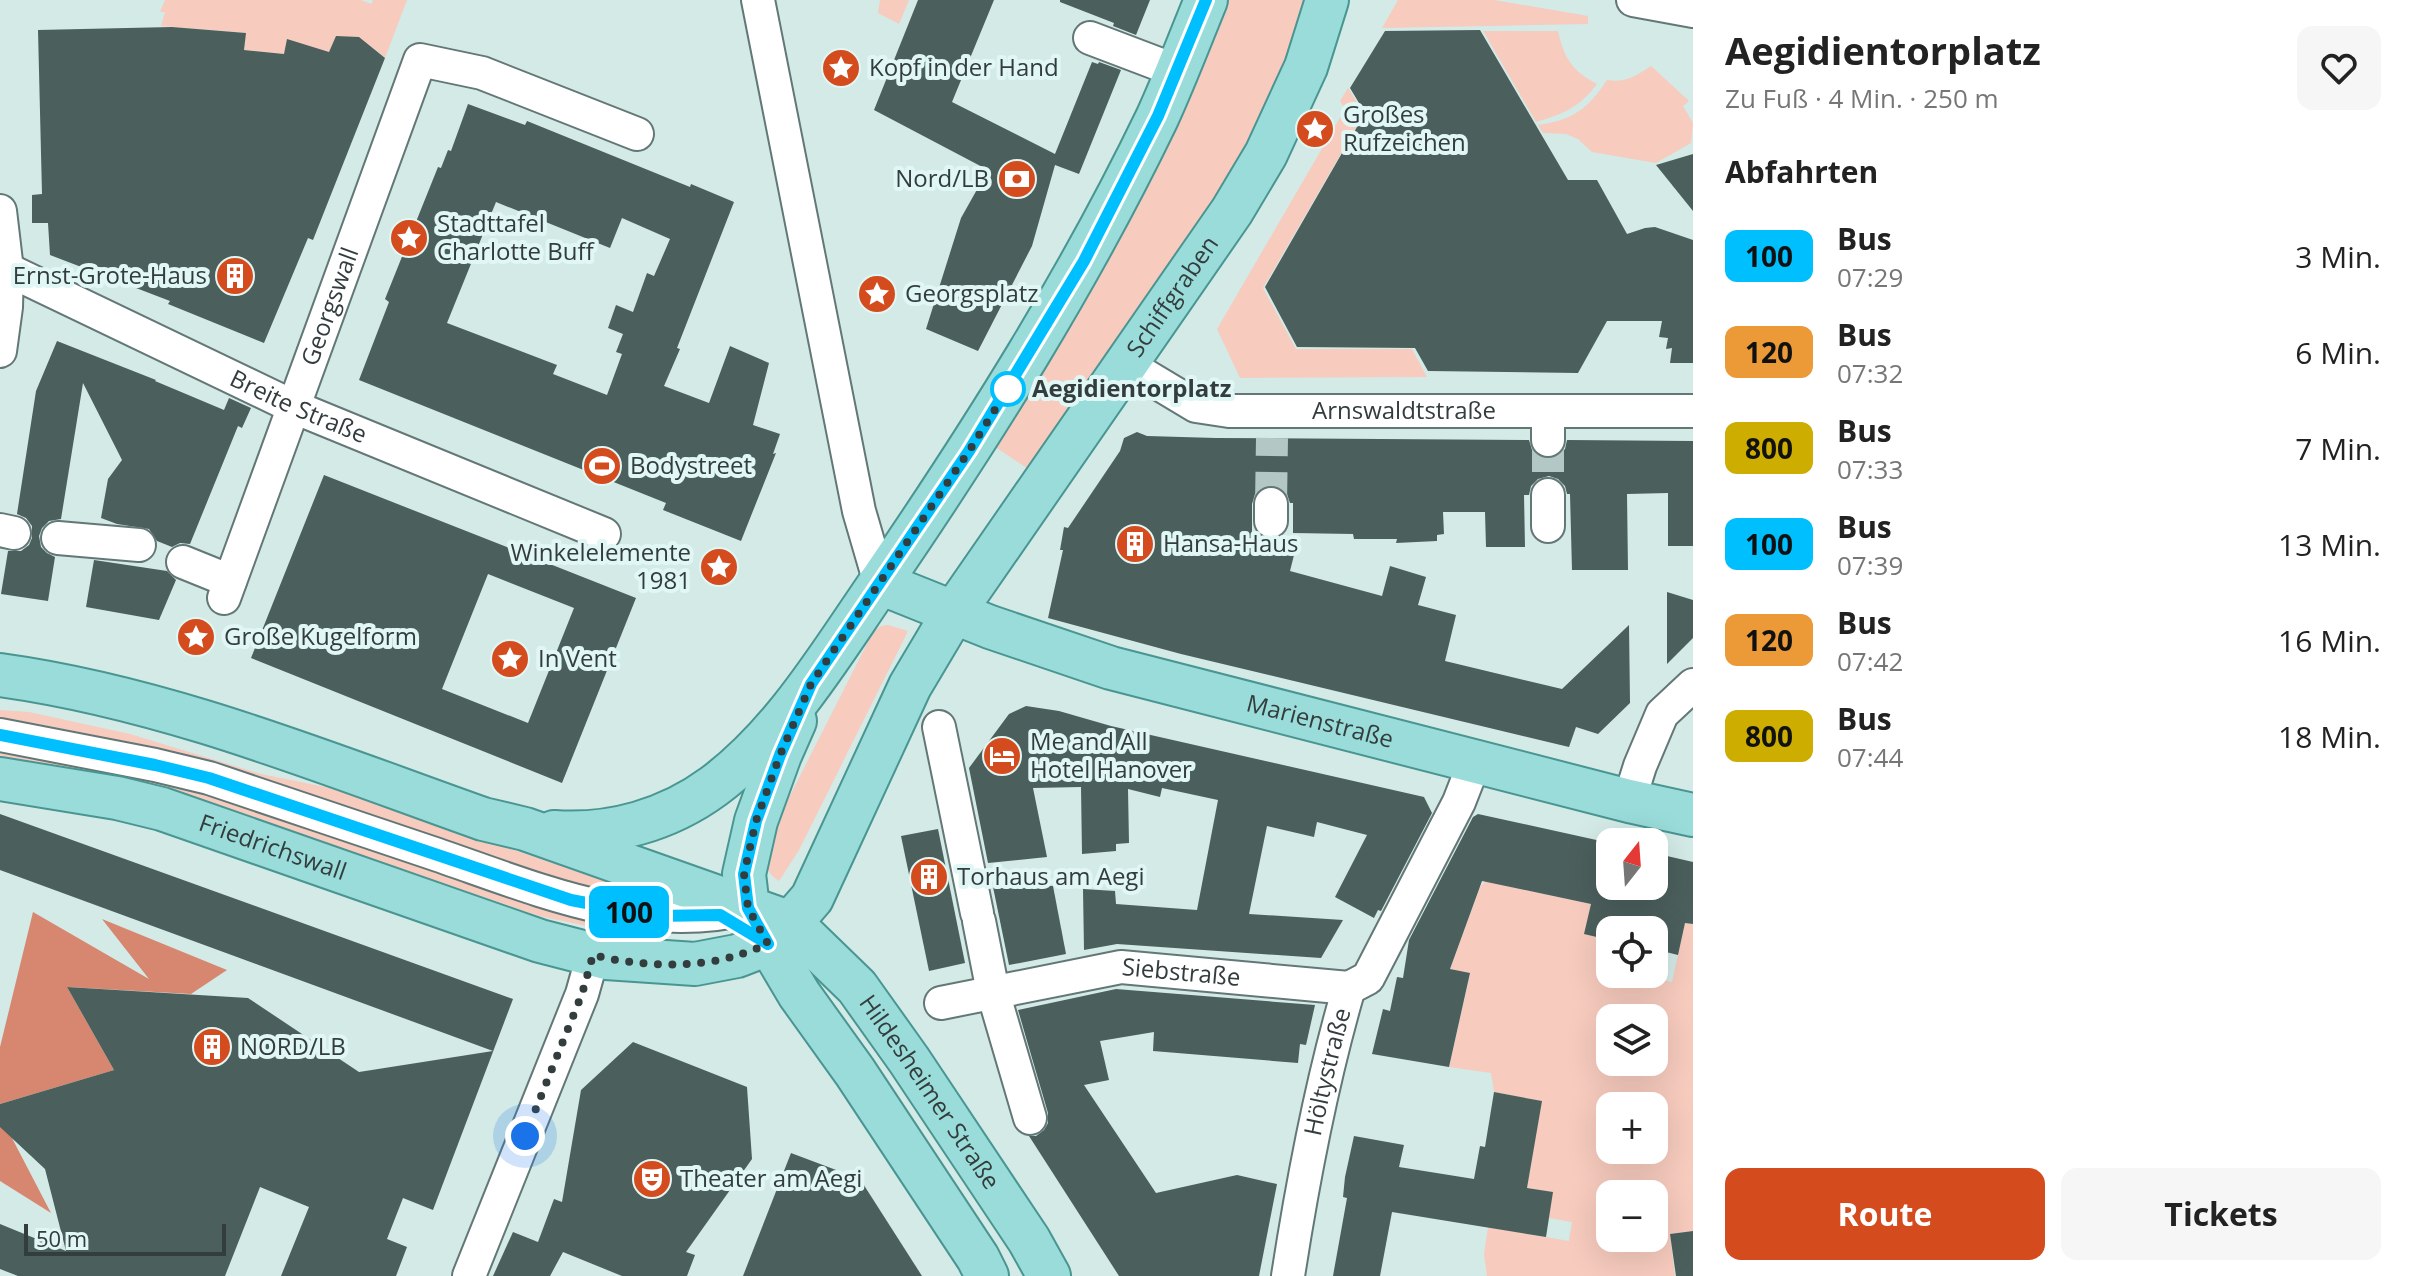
<!DOCTYPE html>
<html lang="de">
<meta charset="utf-8">
<style>
body{margin:0;font-family:"Open Sans",sans-serif;background:#f6f6f6;color:#222;height:100vh;display:flex;flex-direction:column;font-size:30px;white-space:nowrap}
*{box-sizing:border-box;margin:0}
p{font-size:26px;color:#767676}
.icon{flex:none;width:44px;height:44px;fill:none;stroke:currentColor;stroke-width:2;stroke-linecap:round;stroke-linejoin:round}
.map{position:relative;flex:1;overflow:hidden}
.sheet{display:flex;flex-direction:column;background:#fff;width:720px}
.sheet>*{flex:none}
.badge{padding:0 16px;border-radius:12px;font-size:28px;line-height:52px}
.needle{width:52px;rotate:17deg}
.controls{position:absolute;left:1596px;top:828px;display:grid;gap:16px}
.controls a{display:grid;place-items:center;width:72px;height:72px;border-radius:16px;background:#fff;box-shadow:0 8px 32px #0002;font-size:40px}
.scale{position:absolute;left:24px;bottom:20px;width:202px;box-sizing:border-box;padding-left:8px;border:4px solid #343d3d;border-top:0;font-size:22px;line-height:28px;white-space:nowrap;color:#343d3d;-webkit-text-stroke:6px #e0f7f5;paint-order:stroke}
.you{position:absolute;width:40px;height:40px;margin:-20px;border:6px solid #fff;border-radius:50%;background:#1a73e8;box-shadow:0 0 0 12px #1a73e833}
.map>.badge{position:absolute;translate:-50% -50%;box-shadow:0 0 0 4px #fff}
h2{padding:0 32px;font-size:30px;line-height:72px}
.round{display:grid;place-items:center;flex:none;width:84px;height:84px;border-radius:16px;background:#f6f6f6}
.headline{display:flex;align-items:center;justify-content:space-between;height:136px;padding:0 32px}
h1{font-size:38px;font-weight:700;line-height:60px}
.primary-button{display:flex;gap:16px;margin-top:auto;padding:16px 32px}
.primary-button a{flex:1;height:92px;border-radius:16px;background:#d44c1e;color:#fff;font-size:32px;font-weight:700;line-height:92px;text-align:center}
.primary-button a+a{background:#f6f6f6;color:#222}
ul{padding:0;list-style:none}
li{display:flex;align-items:center;gap:24px;height:96px;padding:0 32px}
li div{flex:1}
li b{display:block;font-size:30px}
li em{font-style:normal}
li .badge{min-width:88px;font-weight:700;text-align:center}
main{display:flex;flex:1;min-height:0}
.map>svg:first-child{display:block}
.green{fill:#f7cbbe;fill-rule:evenodd}
.water{fill:#d7876f}
.building{fill:#4b5f5d;fill-rule:evenodd}
.lines{fill:none;stroke-linecap:round;stroke-linejoin:round}
.minor-tunnel{stroke:#b3c7c5;stroke-width:32;stroke-dasharray:32 16;stroke-linecap:butt}
.minor-casing{stroke:#637776;stroke-width:36}
.major-casing{stroke:#499592;stroke-width:46}
.minor{stroke:#fff;stroke-width:32}
.major{stroke:#99dcd9;stroke-width:42}
.line-casing{stroke:#fff;stroke-width:18}
.line{stroke:#00bfff;stroke-width:12}
.walk{stroke:#343d3d;stroke-width:8;stroke-dasharray:0 14.4}
.stop-dot{fill:#fff;stroke:#00bfff;stroke-width:4}
.labels{text-anchor:middle;stroke-width:8;stroke-linejoin:round;paint-order:stroke}
.poi-label{font-size:24px;fill:#343d3d;stroke:#e0f7f5;text-anchor:start}
.street-label{font-size:24px;fill:#343d3d;stroke:#e0f7f5}
.stop-label{font-size:24px;font-weight:bold;fill:#343d3d;stroke:#e0f7f5;text-anchor:start}
</style>
<main>
<div class="map">
<svg width="1693" height="1276" viewBox="0 0 1693 1276">
<rect width="100%" height="100%" fill="#d3eae7"/>
<g class="green">
<path d="M165,0H361L371,4L373,0H407L385,58C370,44 357,37 336,36L329,52L284,54L244,50L245,33L161,26L165,12H160Z"/>
<polygon points="880,0 909,0 899,24 878,13"/>
<polygon points="1218,0 1316,0 1256,151 1037,475 988,442"/>
<polygon points="1398,0 1494,0 1588,16 1588,24 1382,28"/>
<path d="M1483,31H1558C1564,58 1572,71 1597,84C1579,108 1563,114 1536,122Z"/>
<path d="M1651,66L1689,101L1683,106L1693,123L1691,143L1656,163L1592,152L1578,139L1566,134L1543,133L1538,125C1573,120 1588,109 1607,80C1626,83 1636,76 1651,66Z"/>
<polygon points="1348,88 1364,114 1263,288 1296,349 1412,349 1427,377 1240,378 1217,329 1345,109 1340,101"/>
<path d="M888,625L908,631L799,850L779,881C763,871 765,860 766,843L873,632L881,626Z"/>
<polygon points="0,710 29,712 130,734 261,774 330,788 585,874 614,877 633,885 625,934 539,916 236,812 120,782 0,760"/>
<path d="M1494,873L1511,887L1591,904L1585,934L1605,939L1612,906L1610,974H1638L1672,982L1685,923L1693,924V1231L1670,1234L1675,1276H1487L1484,1254L1488,1227L1569,1241L1572,1222L1549,1218L1552,1192L1527,1188L1541,1101L1494,1092L1491,1073L1449,1067L1470,974L1450,969L1480,887ZM1610,1018H1654V1062H1610ZM1610,1106H1654V1150H1610ZM1610,1194H1654V1238H1610Z"/>
</g>
<g class="water">
<polygon points="33,912 149,979 102,919 227,970 191,994 67,987 114,1070 0,1104 0,1047"/>
<polygon points="0,1115 51,1213 0,1181"/>
</g>
<g class="building">
<polygon points="918,0 994,0 952,102 1055,154 1092,62 1098,64 1099,62 1121,70 1079,174 1055,165 1032,246 978,351 926,329 961,218 988,170 874,110"/>
<polygon points="1060,0 1150,0 1136,35 1113,26 1114,23 1060,2"/>
<polygon points="172,27 246,33 244,50 284,54 287,39 329,52 336,36 359,37 385,58 313,240 308,238 264,343 168,304 170,301 50,255 48,223 32,223 32,195 42,194 38,30"/>
<polygon points="1480,30 1568,180 1597,180 1627,234 1645,228 1655,227 1693,240 1693,363 1670,363 1672,348 1666,349 1668,338 1659,337 1662,321 1607,321 1578,373 1428,371 1415,348 1297,347 1265,287 1365,113 1350,88 1385,31"/>
<path d="M468,104L525,125L527,121L690,187L691,184L734,202L677,348L680,349L664,386L709,403L730,346L769,363L753,425L780,434L773,454L776,453L741,541L663,510L666,503L359,380L389,302L385,299L438,167L441,168L448,150L451,151ZM496,202L610,248L622,218L670,239L654,276L647,273L633,312L616,305L608,328L623,334L616,352L622,354L607,395L553,374L557,365L447,323Z"/>
<polygon points="1693,154 1693,211 1656,165"/>
<polygon points="57,341 156,380 155,381 224,410 229,398 251,408 242,428 238,426 190,544 180,543 172,547 157,541 149,529 117,524 101,518 108,479 122,460 83,383 61,519 49,521 42,528 39,536 41,547 47,553 55,557 48,601 1,594 8,551 21,551 29,545 32,538 32,526 26,518 17,514 36,391"/>
<polygon points="1137,432 1147,436 1216,438 1529,440 1532,450 1539,457 1547,459 1558,456 1565,449 1567,440 1693,441 1693,546 1668,546 1668,493 1627,494 1628,570 1572,570 1570,494 1567,494 1565,486 1558,479 1549,476 1538,479 1531,486 1529,495 1524,495 1525,547 1486,547 1485,512 1443,512 1444,534 1437,535 1437,541 1396,543 1397,539 1354,539 1353,534 1293,533 1293,503 1290,503 1287,494 1280,487 1272,485 1262,487 1255,494 1252,504 1252,544 1295,551 1290,571 1382,596 1390,566 1426,577 1418,605 1456,615 1445,661 1562,689 1629,625 1630,703 1598,734 1576,727 1569,747 1181,654 1048,618 1063,550 1060,550 1064,527 1068,528 1120,451 1124,438"/>
<path d="M324,475L636,598L562,783L251,658ZM488,574L574,608L528,723L442,689Z"/>
<polygon points="94,560 167,571 176,580 159,620 86,607"/>
<polygon points="1667,592 1693,600 1693,638 1667,664"/>
<polygon points="1026,706 1059,711 1111,726 1424,797 1432,813 1381,911 1378,910 1374,918 1335,897 1367,835 1317,822 1314,837 1267,826 1249,914 1343,920 1321,958 1117,944 1084,950 1083,889 1115,891 1116,904 1197,910 1218,800 1162,788 1160,797 1128,789 1129,843 1116,844 1116,851 1082,854 1081,787 1033,788 1047,857 988,863 969,768 1009,714"/>
<polygon points="0,814 513,999 433,1210 403,1198 387,1239 407,1247 396,1276 281,1276 309,1207 260,1187 225,1276 18,1276 0,1269 0,1224 66,1251 45,1169 0,1127 0,1104 114,1070 67,987 248,998 359,1072 493,1051 0,870"/>
<polygon points="1478,814 1610,843 1610,886 1654,886 1654,853 1693,862 1693,924 1685,923 1678,955 1654,949 1654,930 1607,930 1605,939 1584,934 1591,904 1482,881 1450,969 1470,973 1449,1067 1372,1054 1383,1009 1390,1011 1397,977 1403,978 1409,940 1473,817"/>
<polygon points="938,829 965,963 929,971 901,836"/>
<polygon points="992,882 1053,886 1066,954 1009,965"/>
<polygon points="1116,989 1315,1005 1306,1045 1300,1044 1298,1063 1153,1051 1154,1032 1100,1041 1109,1080 1084,1085 1156,1193 1237,1175 1277,1184 1259,1276 1119,1276 1029,1136 1036,1136 1044,1130 1048,1123 1048,1113 1018,1010"/>
<polygon points="633,1042 747,1087 752,1159 686,1252 695,1255 687,1276 622,1276 563,1252 550,1276 493,1276 513,1232 538,1242 554,1199 562,1202 581,1090"/>
<polygon points="1494,1092 1542,1101 1527,1188 1553,1192 1546,1237 1392,1212 1380,1276 1333,1276 1347,1198 1343,1197 1345,1177 1354,1136 1404,1145 1399,1167 1474,1179 1480,1146 1485,1147"/>
<polygon points="791,1153 860,1179 922,1276 743,1276"/>
<polygon points="1693,1231 1693,1276 1676,1276 1670,1234"/>
</g>
<g class="lines">
<g class="minor-tunnel">
<polyline points="1548,440 1548,495"/>
<polyline points="1271,504 1272,438"/>
</g>
<g class="minor-casing">
<g id="minor">
<polyline points="758,0 859,511 880,583"/>
<polyline points="1633,0 1693,11"/>
<polyline points="1090,38 1177,71"/>
<polyline points="0,211 7,270 6,307 0,351"/>
<path id="s1" d="M0,266L294,407L604,534"/>
<path id="s2" d="M1126,364L1196,406L1229,411H1693"/>
<polyline points="1548,411 1548,440"/>
<polyline points="1548,495 1548,526"/>
<polyline points="1271,504 1271,521"/>
<polyline points="0,530 14,533"/>
<polyline points="58,538 139,545"/>
<polyline points="183,562 230,581"/>
<path id="s3" d="M224,598L420,60L482,73L637,134"/>
<polyline points="939,727 977,913"/>
<path d="M0,735L155,765L209,778C282,803 356,827 429,852C530,886 640,936 748,908"/>
<polyline points="1629,801 1640,766 1662,714 1693,685"/>
<polyline points="979,921 993,992 1030,1118"/>
<path id="s4" d="M941,1003L1121,967L1349,988"/>
<polyline points="469,1276 582,994 593,955"/>
<path id="s5" d="M1288,1276C1303,1179 1321,1083 1349,988L1368,978L1459,802L1475,761"/>
</g>
</g>
<g class="major-casing">
<g id="major">
<path id="s6" d="M880,583L990,627L1111,668L1629,801L1693,815"/>
<path id="s7" d="M0,675C167,698 325,763 483,819L525,829L791,923L857,987L909,1060L1029,1240L1049,1276"/>
<polyline points="795,721 780,755 756,821 744,874 748,908 799,994 855,1072 978,1258 987,1276"/>
<path id="s8" d="M0,779L117,798L162,809L540,941L606,958L695,964L737,956L768,944L780,935L812,898L910,686L954,612L1232,211L1266,154L1306,67L1327,0"/>
<path d="M554,832C611,836 668,820 714,786C785,733 832,652 882,580C983,432 1079,280 1157,118C1175,79 1190,39 1206,0"/>
</g>
</g>
<use href="#minor" class="minor"/>
<use href="#major" class="major"/>
</g>
<g class="lines">
<g class="line-casing">
<polyline id="line" points="0,735 155,765 209,778 571,900 654,916 720,915 768,944 748,908 744,874 756,821 780,755 811,684 969,451 1084,261 1158,116 1206,0"/>
</g>
<use href="#line" class="line"/>
<path class="walk" d="M525,1136L582,994L593,955C635,966 696,969 738,955C748,952 758,948 768,944L748,908L744,874L756,821L780,755L811,684L969,451L1008,389"/>
</g>
<defs>
<g id="sight-disc" transform="scale(2)"><circle r="9.5" fill="#d44c1e" stroke="#e0f7f5"/><path d="M0-6L1.8-2.2L6-1.7L2.9 1.2L3.7 5.4L0 3.3L-3.7 5.4L-2.9 1.2L-6-1.7L-1.8-2.2Z" fill="#fff"/></g>
<g id="bank-disc" transform="scale(2)"><circle r="9.5" fill="#d44c1e" stroke="#e0f7f5"/><path d="M-6-4H6V4H-6ZM0-2.3a2.3 2.3 0 1 0 0 4.6a2.3 2.3 0 1 0 0-4.6Z" fill="#fff"/></g>
<g id="building-disc" transform="scale(2)"><circle r="9.5" fill="#d44c1e" stroke="#e0f7f5"/><path d="M-4-6H4V6H1V3H-1V6H-4ZM-2.5-4.3h1.7v1.8h-1.7ZM.8-4.3h1.7v1.8H.8ZM-2.5-1h1.7V.8h-1.7ZM.8-1h1.7V.8H.8Z" fill="#fff"/></g>
<g id="stadium-disc" transform="scale(2)"><circle r="9.5" fill="#d44c1e" stroke="#e0f7f5"/><path d="M0-5a6.5 5 0 1 0 0 10a6.5 5 0 1 0 0-10ZM-3.5-1.8h7v3.6h-7Z" fill="#fff"/></g>
<g id="hotel-disc" transform="scale(2)"><circle r="9.5" fill="#d44c1e" stroke="#e0f7f5"/><path d="M-6-4.5h1.5V1H6V5H4.5V3h-9V5H-6ZM-4 0a1.8 1.8 0 1 1 3.6 0ZM.5 0V-2.5h3Q6-2.5 6 0Z" fill="#fff"/></g>
<g id="theatre-disc" transform="scale(2)"><circle r="9.5" fill="#d44c1e" stroke="#e0f7f5"/><path d="M-5-5.5Q0-4 5-5.5V0Q5 5 0 6Q-5 5-5 0ZM-3.3-2.5H-1v1.5H-3.3ZM1-2.5H3.3v1.5H1ZM-2.8 1Q0 5.5 2.8 1Z" fill="#fff"/></g>
</defs>
<g fill-rule="evenodd">
<use href="#sight-disc" x="841" y="68"/>
<use href="#sight-disc" x="1315" y="129"/>
<use href="#bank-disc" x="1017" y="179"/>
<use href="#sight-disc" x="409" y="238"/>
<use href="#building-disc" x="235" y="276"/>
<use href="#sight-disc" x="877" y="294"/>
<use href="#stadium-disc" x="602" y="466"/>
<use href="#building-disc" x="1135" y="544"/>
<use href="#sight-disc" x="719" y="567"/>
<use href="#sight-disc" x="196" y="637"/>
<use href="#sight-disc" x="510" y="659"/>
<use href="#hotel-disc" x="1002" y="756"/>
<use href="#building-disc" x="929" y="877"/>
<use href="#building-disc" x="212" y="1047"/>
<use href="#theatre-disc" x="652" y="1179"/>
</g>
<circle class="stop-dot" cx="1008" cy="389" r="16"/>
<g class="labels">
<g class="poi-label">
<text x="869" y="76">Kopf in der Hand</text>
<text x="1343" y="123">Großes<tspan x="1343" dy="28">Rufzeichen</tspan></text>
<text x="989" y="187" text-anchor="end">Nord/LB</text>
<text x="437" y="232">Stadttafel<tspan x="437" dy="28">Charlotte Buff</tspan></text>
<text x="207" y="284" text-anchor="end">Ernst-Grote-Haus</text>
<text x="905" y="302">Georgsplatz</text>
<text x="630" y="474">Bodystreet</text>
<text x="1163" y="552">Hansa-Haus</text>
<text x="691" y="561" text-anchor="end">Winkelelemente<tspan x="691" dy="28">1981</tspan></text>
<text x="224" y="645">Große Kugelform</text>
<text x="538" y="667">In Vent</text>
<text x="1030" y="750">Me and All<tspan x="1030" dy="28">Hotel Hanover</tspan></text>
<text x="957" y="885">Torhaus am Aegi</text>
<text x="240" y="1055">NORD/LB</text>
<text x="680" y="1187">Theater am Aegi</text>
</g>
<g class="street-label">
<text dy="8" stroke="none"><textPath href="#s8" startOffset="1566">Schiffgraben</textPath></text>
<text dy="8" stroke="none"><textPath href="#s3" startOffset="310">Georgswall</textPath></text>
<text dy="8" stroke="none"><textPath href="#s1" startOffset="330">Breite Straße</textPath></text>
<text dy="8" stroke="none"><textPath href="#s2" startOffset="290">Arnswaldtstraße</textPath></text>
<text dy="8" stroke="none"><textPath href="#s6" startOffset="462">Marienstraße</textPath></text>
<text dy="8" stroke="none"><textPath href="#s8" startOffset="282">Friedrichswall</textPath></text>
<text dy="8" stroke="none"><textPath href="#s4" startOffset="244">Siebstraße</textPath></text>
<text dy="8" stroke="none"><textPath href="#s5" startOffset="208">Höltystraße</textPath></text>
<text dy="8" stroke="none"><textPath href="#s7" startOffset="1050">Hildesheimer Straße</textPath></text>
</g>
<g class="stop-label">
<text x="1032" y="397">Aegidientorplatz</text>
</g>
</g>
</svg>
<div class="controls">
<a><svg class="needle" viewBox="-14 -14 28 28"><path d="M0-13l5 13h-10z" fill="#e53935"/><path d="M0 13l5-13h-10z" fill="#767676"/></svg></a>
<a><svg class="icon" aria-label="locate" viewBox="0 0 24 24"><circle cx="12" cy="12" r="6"/><path d="M12 2v4M12 18v4M2 12h4M18 12h4"/></svg></a>
<a><svg class="icon" aria-label="layers" viewBox="0 0 24 24"><path d="M12 4l9 5-9 5-9-5zM3 14l9 5 9-5"/></svg></a>
<a>+</a>
<a>−</a>
</div>
<div class="scale">50 m</div>
<div class="you" style="left:525px;top:1136px"></div>
<b class="badge" style="left:629px;top:912px;background:#00bfff;color:#111">100</b>
</div>
<section class="sheet">
<div class="headline"><div><h1>Aegidientorplatz</h1><p>Zu Fuß · 4 Min. · 250 m</p></div><a class="round"><svg class="icon" aria-label="heart" viewBox="0 0 24 24"><path d="M12 20l-8-8c-3-5 5-10 8-4 3-6 11-1 8 4z"/></svg></a></div>
<h2>Abfahrten</h2>
<ul>
<li><span class="badge" style="background:#00bfff;color:#111">100</span><div><b>Bus</b><p>07:29</p></div><em>3 Min.</em></li>
<li><span class="badge" style="background:#ec9938;color:#111">120</span><div><b>Bus</b><p>07:32</p></div><em>6 Min.</em></li>
<li><span class="badge" style="background:#cdad00;color:#111">800</span><div><b>Bus</b><p>07:33</p></div><em>7 Min.</em></li>
<li><span class="badge" style="background:#00bfff;color:#111">100</span><div><b>Bus</b><p>07:39</p></div><em>13 Min.</em></li>
<li><span class="badge" style="background:#ec9938;color:#111">120</span><div><b>Bus</b><p>07:42</p></div><em>16 Min.</em></li>
<li><span class="badge" style="background:#cdad00;color:#111">800</span><div><b>Bus</b><p>07:44</p></div><em>18 Min.</em></li>
</ul>
<div class="primary-button"><a>Route</a><a>Tickets</a></div>
</section>
</main>
